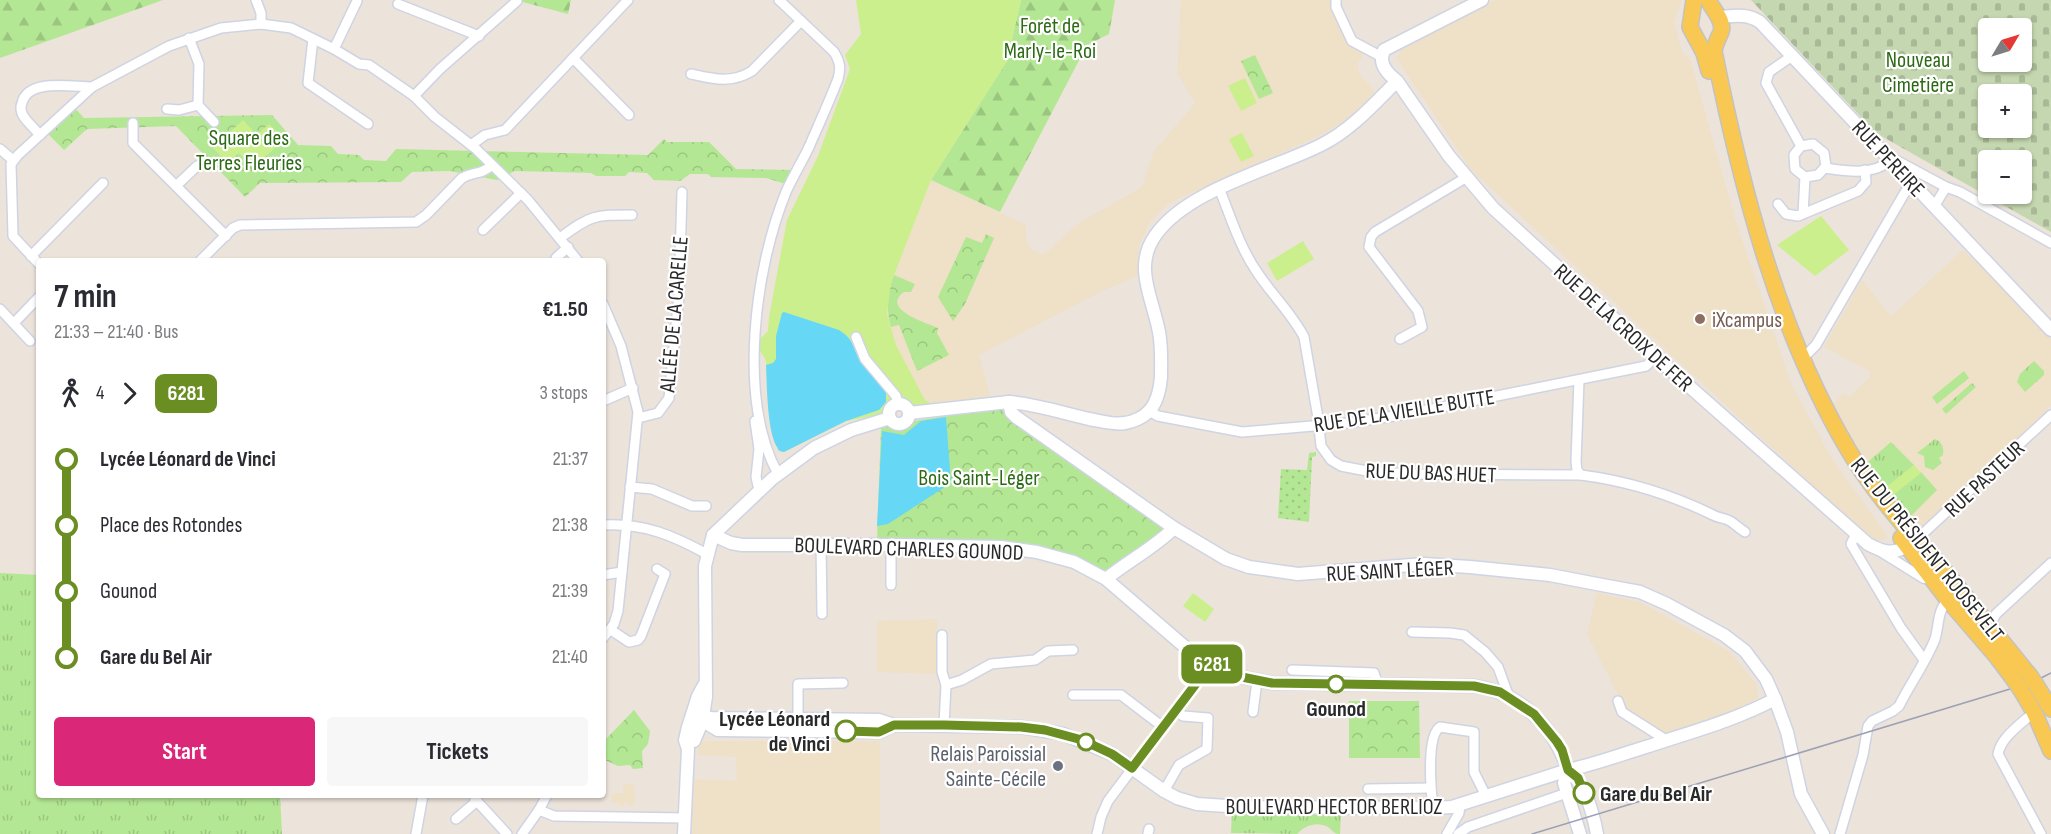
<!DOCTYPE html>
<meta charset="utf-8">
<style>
body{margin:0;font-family:"Sofia Sans Condensed",sans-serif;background:#f7f7f7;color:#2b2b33;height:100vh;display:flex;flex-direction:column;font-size:22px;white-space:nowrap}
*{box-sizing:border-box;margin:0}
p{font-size:20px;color:#7c7c81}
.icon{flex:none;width:33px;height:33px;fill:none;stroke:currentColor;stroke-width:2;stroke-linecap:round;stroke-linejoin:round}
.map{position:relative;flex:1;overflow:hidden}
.side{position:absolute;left:36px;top:258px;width:570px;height:540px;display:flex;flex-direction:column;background:#fff;border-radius:6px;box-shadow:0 2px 4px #0004}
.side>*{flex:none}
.badge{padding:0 12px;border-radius:9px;font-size:21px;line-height:39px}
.needle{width:39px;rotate:52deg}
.controls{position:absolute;left:1978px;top:18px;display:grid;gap:12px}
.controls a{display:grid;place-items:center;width:54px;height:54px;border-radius:6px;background:#fff;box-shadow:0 2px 4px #0004;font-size:30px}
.map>.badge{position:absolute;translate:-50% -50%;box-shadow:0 0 0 3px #fff}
.legs{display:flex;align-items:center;gap:9px;height:66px;padding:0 18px;font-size:20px}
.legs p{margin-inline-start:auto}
.summary{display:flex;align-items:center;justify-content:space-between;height:102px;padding:0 18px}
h1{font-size:33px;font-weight:700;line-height:45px}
.action{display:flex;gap:12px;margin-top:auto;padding:12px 18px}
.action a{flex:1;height:69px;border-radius:6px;background:#db2777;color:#fff;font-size:24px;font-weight:700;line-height:69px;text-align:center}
.action a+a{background:#f7f7f7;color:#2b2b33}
ul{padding:0 18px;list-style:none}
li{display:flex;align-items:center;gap:21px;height:66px;font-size:22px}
li i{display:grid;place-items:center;width:9px;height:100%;margin:0 8px;background:currentColor}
li i::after{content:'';width:15px;height:15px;margin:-8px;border:4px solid;border-radius:50%;background:#fff}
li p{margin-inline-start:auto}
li:first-child i{background:linear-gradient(#0000 50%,currentColor 0)}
li:last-child i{background:linear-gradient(currentColor 50%,#0000 0)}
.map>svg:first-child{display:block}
.education{fill:#efe0c8}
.grass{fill:url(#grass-tufts)}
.forest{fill:url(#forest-firs)}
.cemetery{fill:url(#cemetery-stones);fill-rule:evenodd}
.park{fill:url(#park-crowns)}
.garden{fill:url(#garden-dots)}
.pitch{fill:#cbef8d}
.water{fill:#66d8f5}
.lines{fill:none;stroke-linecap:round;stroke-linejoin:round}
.minor-casing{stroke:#cfd4e3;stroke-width:12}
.tertiary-casing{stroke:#cfd4e3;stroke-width:15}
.primary-casing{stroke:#c3c3c3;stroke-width:18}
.minor{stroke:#fff;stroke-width:9}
.tertiary{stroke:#fff;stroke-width:12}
.primary{stroke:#f9c853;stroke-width:15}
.tram{stroke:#9ca1b5;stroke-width:1.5}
.primary-bridge-casing{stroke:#c3c3c3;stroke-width:18;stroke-linecap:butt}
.primary-bridge{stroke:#f9c853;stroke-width:15}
.line-1-casing{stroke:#fff;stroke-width:14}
.line-1{stroke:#6b8e23;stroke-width:9}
.education-dot{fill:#8d6e63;stroke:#fff;stroke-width:2}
.stop-1-dot{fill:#fff;stroke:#6b8e23;stroke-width:3}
.worship-dot{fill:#6b7280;stroke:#fff;stroke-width:2}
.labels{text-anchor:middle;stroke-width:4.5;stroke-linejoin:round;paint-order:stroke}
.park-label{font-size:22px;fill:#2c6a15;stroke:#fff}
.street-label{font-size:22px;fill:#292929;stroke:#fff}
.education-label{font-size:22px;fill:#785e54;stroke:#fff;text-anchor:start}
.stop-label{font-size:22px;font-weight:bold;fill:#292929;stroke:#fff}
.worship-label{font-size:22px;fill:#5b616d;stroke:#fff;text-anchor:end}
</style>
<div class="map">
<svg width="2051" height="834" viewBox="0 0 2051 834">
<defs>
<pattern id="grass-tufts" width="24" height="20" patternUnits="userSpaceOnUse" patternTransform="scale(1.5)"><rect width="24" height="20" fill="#b4e793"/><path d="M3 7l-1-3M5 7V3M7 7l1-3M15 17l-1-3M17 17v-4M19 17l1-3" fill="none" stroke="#9bc67f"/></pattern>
<pattern id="forest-firs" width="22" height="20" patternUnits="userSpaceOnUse" patternTransform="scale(1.5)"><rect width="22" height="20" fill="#b4e793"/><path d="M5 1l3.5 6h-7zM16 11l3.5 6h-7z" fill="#9bc67f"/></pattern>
<pattern id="cemetery-stones" width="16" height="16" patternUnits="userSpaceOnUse" patternTransform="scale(1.5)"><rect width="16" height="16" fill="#c5d7b0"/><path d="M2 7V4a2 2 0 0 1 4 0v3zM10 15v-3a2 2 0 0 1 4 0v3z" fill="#a9b997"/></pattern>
<pattern id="park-crowns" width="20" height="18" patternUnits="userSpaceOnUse" patternTransform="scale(1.5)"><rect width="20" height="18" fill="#b4e793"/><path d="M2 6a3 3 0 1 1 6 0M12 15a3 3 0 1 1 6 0" fill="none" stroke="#9bc67f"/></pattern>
<pattern id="garden-dots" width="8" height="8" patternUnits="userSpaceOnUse" patternTransform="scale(1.5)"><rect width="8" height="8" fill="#b4e793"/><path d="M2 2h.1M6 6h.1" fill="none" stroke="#9bc67f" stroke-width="1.8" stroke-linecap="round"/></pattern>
</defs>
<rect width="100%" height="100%" fill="#ece3da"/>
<g class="education">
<polygon points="1181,0 1331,0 1331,7 1341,28 1348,40 1365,51 1358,64 1359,71 1362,77 1374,89 1373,94 1351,116 1323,134 1169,203 1150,222 1139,245 1137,276 1100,292 979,355 990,395 975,402 934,405 925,400 896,345 887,314 891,283 931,180 1026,225 1026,238 1029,248 1042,254 1048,251 1077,224 1142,187 1154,151 1195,103 1177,73"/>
<polygon points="1494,0 1682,0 1674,22 1682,52 1691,62 1736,222 1791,383 1830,456 1888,537 1877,542 1860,529 1471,170 1397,59 1403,46"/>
<polygon points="1963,250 2010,294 2051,337 2051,406 1921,529 1912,524 1857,450 1832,405 1844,393 1849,397 1870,377 1869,375 1871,372 1824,347 1862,280 1891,316"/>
<polygon points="1597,593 1640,602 1730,652 1757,685 1758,698 1730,712 1665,734 1626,710 1587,634"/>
<polygon points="937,619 938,674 877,672 877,621"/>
<polygon points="699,741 880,741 880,834 692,834 694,779 737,781 736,757 697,755"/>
<polygon points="623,784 634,784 633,791 636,791 634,805 628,806 628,803 624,803 624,806 620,806 619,803 611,803 612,793 623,793"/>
</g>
<g class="grass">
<polygon points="2034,361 2044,371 2044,375 2025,392 2017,382 2020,374"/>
<polygon points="1964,371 1969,378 1937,404 1932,397"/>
<polygon points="1972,383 1976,387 1946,414 1942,409"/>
<path d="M1935,439C1942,441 1944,448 1943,455L1939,458L1942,463L1933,470L1925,467L1924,456L1917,453Z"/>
<polygon points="1891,442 1914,465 1882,491 1863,466"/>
<polygon points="1921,472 1937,490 1911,516 1893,495"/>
<polygon points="0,573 39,575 39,795 280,795 282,834 0,834"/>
<path d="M1232,812L1285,815L1341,814L1340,834C1333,834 1334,831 1328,827C1317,821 1305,825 1297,834L1231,833Z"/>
</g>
<g class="forest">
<polygon points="0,0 163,0 0,58"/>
<polygon points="515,0 571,0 568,14"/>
<polygon points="1021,0 1115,0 1109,34 1087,45 1000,212 931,180 1007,61"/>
</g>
<path class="cemetery" d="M1751,0H2051V232L1876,133ZM2022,28V62H1989V28ZM2022,94V128H1989V94ZM1989,160H2022V194H1989Z"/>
<g class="park">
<polygon points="1255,55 1273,93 1259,99 1241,61"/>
<polygon points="75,108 84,118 272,115 298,145 331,146 338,154 359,155 364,160 386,161 396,149 648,155 664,139 667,142 709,142 736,169 793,170 786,184 766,178 711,177 708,174 690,174 680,181 654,180 647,173 629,172 625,176 596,176 591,173 515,171 497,180 449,171 412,172 401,182 260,183 245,197 176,126 87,129 64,150 47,133"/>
<polygon points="986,234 994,238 965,304 953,321 938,297 966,237 982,243"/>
<path d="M894,275L915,284L911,292H904C880,309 927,323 938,328L937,333L949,355L917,371L899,325L891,327C886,311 887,292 894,275Z"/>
<path d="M1004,407L1167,529L1108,572C1088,564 1068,553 1047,549C992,538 933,540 877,540L881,426Z"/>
<polygon points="1349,701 1419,701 1420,758 1349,758"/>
<polygon points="634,710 650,731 648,744 642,751 643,768 633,769 630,765 618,766 605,760 603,742"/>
</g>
<polygon class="garden" points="1316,452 1316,456 1312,457 1309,522 1278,518 1281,469 1307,470 1309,453"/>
<g class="pitch">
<path d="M856,0H1021L1007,61L931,180L891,283L887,314L896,345L925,400L934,405L846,421L784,452C766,447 768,380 766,362C765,357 762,354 759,350L760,339L768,331L769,317L787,220L818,156L850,69L845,55L861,34Z"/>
<polygon points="1245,78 1257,103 1241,111 1228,86"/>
<polygon points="243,120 257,135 269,124 284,139 254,168 239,153 228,163 213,148"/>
<polygon points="1242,133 1254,156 1241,162 1229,139"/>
<polygon points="1821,216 1849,250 1815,276 1777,245"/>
<polygon points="1303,241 1314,259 1277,281 1267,263"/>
<polygon points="1914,465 1921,473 1888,499 1882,491"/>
<polygon points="965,475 994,476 993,488 965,487"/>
<polygon points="1193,593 1214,609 1205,622 1183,606"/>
</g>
<g class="water">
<path d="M784,312L839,330C856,341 851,347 861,360C868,371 879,379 886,389V402L879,410L846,421L784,452C780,451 779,452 777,447C767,431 767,385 766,365L773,363L776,359V336L782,313Z"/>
<polygon points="946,417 951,483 888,524 877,526 882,431 904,435 921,421"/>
</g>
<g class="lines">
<g class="minor-casing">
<g id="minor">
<polyline points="256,0 261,13 261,24"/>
<polyline points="1336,0 1336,7 1352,41 1382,57"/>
<polyline points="398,4 479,36"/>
<polyline points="189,38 199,64 198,105 214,122"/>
<polyline points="313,39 308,83 368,124"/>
<polyline points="334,49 357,1"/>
<polyline points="1792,56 1769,72 1766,83 1801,146 1794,155 1795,169 1805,177 1818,175 1826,166 1824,153 1813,144 1801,146"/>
<polyline points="573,58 629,115"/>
<path d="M691,74C713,79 731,84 752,71L801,21"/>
<polyline points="414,96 440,69 517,1"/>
<polyline points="167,109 179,110 198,105"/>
<polyline points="133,123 133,143 226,236"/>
<path d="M40,135C35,129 28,123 24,117C21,113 20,107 22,103C28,78 72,87 92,87"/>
<polyline points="471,145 485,135 505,130 628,0"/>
<polyline points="0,149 13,160"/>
<polyline points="1892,158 1946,187 1960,192 2051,243"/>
<path d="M1825,168C1846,171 1873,176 1891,160"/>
<polyline points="176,186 197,166"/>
<path d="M1219,188C1230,215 1239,245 1255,269C1270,293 1291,312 1304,337L1318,418L1321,446L1331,460L1341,466L1372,472L1415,474L1581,475"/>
<polyline points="1778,204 1786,214 1798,216 1858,191 1866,182 1865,170"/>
<polyline points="1934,207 1946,187"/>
<polyline points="1803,214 1805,177"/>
<polyline points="483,230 521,193"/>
<path d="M560,238C591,215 594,215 632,215"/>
<polyline points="31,256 103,183"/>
<path d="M200,261L233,228L240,225L416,222L426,215L462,178C474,171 480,176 492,165"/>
<polyline points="556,261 556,258 568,247"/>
<polyline points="39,264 13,236 11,164 18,155 92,87 169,46 221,28 261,24 291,28 334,49 359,64 369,65 414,96 435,117 476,149 528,200 578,261"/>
<polyline points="603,304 621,346 638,412 618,611 614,624 603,638"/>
<polyline points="0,309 30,341"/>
<polyline points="14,323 39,297"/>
<polyline points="856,337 865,359 896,396 898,405"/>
<polyline points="1400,339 1422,327 1418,311 1369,247 1371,237 1375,232 1467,177"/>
<polyline points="1802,359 1816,345 1911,182"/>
<path d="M1579,380L1576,462L1577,470L1581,475C1628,481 1670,494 1713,515C1718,518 1725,518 1730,521C1735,524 1740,529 1745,532"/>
<polyline points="603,401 633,388"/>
<polyline points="1149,411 1158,416 1242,432 1348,423 1407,414 1646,366 1656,357"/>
<polyline points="638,418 658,413 669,398 679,295 682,192"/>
<polyline points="755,421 759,449 756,477 759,490"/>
<path d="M778,474C737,399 755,268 786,192C793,176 802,162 809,147C819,124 829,102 838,79C841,68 840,62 834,52L779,0"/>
<polyline points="630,487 652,489 692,506 706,506"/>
<path d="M603,525C644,523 672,535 707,554"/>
<polyline points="1856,534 1851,544 1901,628 1924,660"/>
<polyline points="1916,540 2051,415"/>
<polyline points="821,544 822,614"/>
<polyline points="1878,550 1923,578 1933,580"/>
<polyline points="603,575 622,572"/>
<polyline points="891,585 891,545"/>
<polyline points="1993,629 1992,621 1996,614 2051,563"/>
<polyline points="611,630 629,642 638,640 641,636 665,574 657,569"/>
<polyline points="1412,632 1450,633 1464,635 1485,652 1498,667 1509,697"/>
<polyline points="942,635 942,672 946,685 944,725"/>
<polyline points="1292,670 1374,673 1378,685"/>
<polyline points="946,685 962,680 991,664 1035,660 1048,651 1073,650"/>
<polyline points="1073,695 1121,695 1163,727"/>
<polyline points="1618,701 1622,712 1663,738 1664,741"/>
<polyline points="1253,712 1257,681"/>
<path d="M2034,712C2021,724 2001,737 1998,754L2041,834"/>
<polyline points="798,720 798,684 843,683"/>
<polyline points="1368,789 1431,788"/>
<polyline points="1164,791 1179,765 1207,749 1208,718 1183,716 1176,710"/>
<polyline points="475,795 475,799 507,834"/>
<path d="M1433,808C1431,791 1426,736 1440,727L1474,732V772L1486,796"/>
<polyline points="539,810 554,816 685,818"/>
<polyline points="456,819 477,801"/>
<polyline points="416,834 423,795"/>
<polyline points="522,834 539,810 547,795"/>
<polyline points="1097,834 1101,817 1108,801 1211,664"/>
<polyline points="1148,834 1149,829"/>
<polyline points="1447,834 1459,813 1460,805"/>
<polyline points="1458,834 1468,827 1561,795 1584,793"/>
<path d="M1840,834L1863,755L1868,726L1872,721L1893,711L1899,706C1910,684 1926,662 1935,639C1939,627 1937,610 1948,600"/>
</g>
</g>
<g class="tertiary-casing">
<g id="tertiary">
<path d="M1719,17C1734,16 1747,13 1760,22L2051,330"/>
<path d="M1382,57C1381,67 1389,75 1397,81L1449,156L1493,208L1656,357L1868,544C1882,552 1893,555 1907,546"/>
<polyline points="1382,57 1384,50 1482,0"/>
<polyline points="1009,402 1011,412 1016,417 1174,528 1226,559 1249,567 1298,574 1424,564 1470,567 1550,575 1602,585 1640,592 1667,604 1724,635 1745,651 1766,679 1775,699 1787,732 1801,794 1823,834"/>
<circle cx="899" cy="414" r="10"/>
<path d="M909,413L1009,402C1036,404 1063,413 1089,419C1101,421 1113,425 1125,423C1133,422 1144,417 1149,411C1157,403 1160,388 1161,377C1161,362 1162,347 1159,332C1153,299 1133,267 1155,236C1186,190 1273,169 1321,145C1351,130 1374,104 1397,81"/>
<path d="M713,535L731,543L742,545H899L1001,547L1037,552L1074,562L1106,579L1192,653L1232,675L1272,683L1474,686C1520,692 1554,727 1568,770"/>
<path d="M1106,579C1128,561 1154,548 1174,528"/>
<path d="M693,714L711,718L879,720L894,725L1021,727L1063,734L1112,754L1164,791L1177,798L1197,804L1242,807L1430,808L1452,807L1568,770C1596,764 1622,754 1649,746C1691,732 1736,720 1775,699"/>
<polyline points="704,716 708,724 718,730 879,732 894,725"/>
<polyline points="694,741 702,722 706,697 705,566 713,535 772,479 814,448 851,430 890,418"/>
<path d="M1568,770C1585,784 1593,812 1597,834"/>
<polyline points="1568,770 1564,783 1580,834"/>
<polyline points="684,834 688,749 685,740 688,727 698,696 704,685"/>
</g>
</g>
<g class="primary-casing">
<g id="primary">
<polyline points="1694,0 1690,27 1704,53 1709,71"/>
<path d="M1708,0C1713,10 1725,21 1721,32C1718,39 1715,44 1714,51C1741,186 1778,332 1849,451C1869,485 1895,515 1920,545L1927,549L2030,676"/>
<polyline points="1901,538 1948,600 1997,657 2015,681"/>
<polyline points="2036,685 2051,709"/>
<polyline points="2021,690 2034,712 2051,751"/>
</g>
</g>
<use href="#minor" class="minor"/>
<use href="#tertiary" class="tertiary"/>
<use href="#primary" class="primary"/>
<g class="tram">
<polyline points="2041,678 2051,673"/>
<polyline points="1532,834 2010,689"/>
</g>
<g class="primary-bridge-casing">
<g id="primary-bridge">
<polyline points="2030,676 2036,685"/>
<polyline points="2015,681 2021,690"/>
</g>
</g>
<use href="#primary-bridge" class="primary-bridge"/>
</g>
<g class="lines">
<g class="line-1-casing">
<polyline id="line-1" points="846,731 879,732 894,725 944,725 1021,727 1045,730 1082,740 1112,754 1132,768 1211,664 1232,675 1272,683 1474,686 1500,692 1534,714 1557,742 1562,750 1568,770 1578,778 1584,793"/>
</g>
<use href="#line-1" class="line-1"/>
</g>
<circle class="education-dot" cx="1700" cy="319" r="6"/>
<g class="stop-1-dot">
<circle cx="1336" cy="684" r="8"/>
<circle cx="846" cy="731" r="10"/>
<circle cx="1086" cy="742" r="8"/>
<circle cx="1584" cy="793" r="10"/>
</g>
<circle class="worship-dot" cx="1058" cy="766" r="6"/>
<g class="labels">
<g class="park-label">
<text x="1050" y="33">Forêt de<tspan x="1050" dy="25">Marly-le-Roi</tspan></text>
<text x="1918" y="67">Nouveau<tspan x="1918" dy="25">Cimetière</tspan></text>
<text x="249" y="145">Square des<tspan x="249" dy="25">Terres Fleuries</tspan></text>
<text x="979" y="485">Bois Saint-Léger</text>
</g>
<g class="street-label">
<text transform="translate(1889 158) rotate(47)" y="8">RUE PEREIRE</text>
<text transform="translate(673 314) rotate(-85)" y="8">ALLÉE DE LA CARELLE</text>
<text transform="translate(1624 327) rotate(42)" y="8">RUE DE LA CROIX DE FER</text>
<text transform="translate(1404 410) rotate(-9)" y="8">RUE DE LA VIEILLE BUTTE</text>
<text transform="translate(1431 472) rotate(2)" y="8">RUE DU BAS HUET</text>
<text transform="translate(1984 478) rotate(-43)" y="8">RUE PASTEUR</text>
<text transform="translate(909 548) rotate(2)" y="8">BOULEVARD CHARLES GOUNOD</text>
<text transform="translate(1928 549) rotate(51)" y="8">RUE DU PRÉSIDENT ROOSEVELT</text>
<text transform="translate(1390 570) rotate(-3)" y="8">RUE SAINT LÉGER</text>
<text x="1334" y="814">BOULEVARD HECTOR BERLIOZ</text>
</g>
<g class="education-label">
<text x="1712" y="327">iXcampus</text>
</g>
<g class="stop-label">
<text x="1336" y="716">Gounod</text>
<text x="830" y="726" text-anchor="end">Lycée Léonard<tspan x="830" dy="25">de Vinci</tspan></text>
<text x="1600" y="801" text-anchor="start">Gare du Bel Air</text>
</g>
<g class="worship-label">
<text x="1046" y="761">Relais Paroissial<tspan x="1046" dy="25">Sainte-Cécile</tspan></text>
</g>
</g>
</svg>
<div class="controls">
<a><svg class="needle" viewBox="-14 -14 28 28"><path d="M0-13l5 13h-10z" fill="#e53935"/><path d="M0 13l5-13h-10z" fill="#7c7c81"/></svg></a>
<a>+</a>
<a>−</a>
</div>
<b class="badge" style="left:1212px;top:664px;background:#6b8e23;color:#fff">6281</b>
<section class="side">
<div class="summary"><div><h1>7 min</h1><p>21:33 – 21:40 · Bus</p></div><b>€1.50</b></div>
<div class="legs"><svg class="icon" aria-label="walk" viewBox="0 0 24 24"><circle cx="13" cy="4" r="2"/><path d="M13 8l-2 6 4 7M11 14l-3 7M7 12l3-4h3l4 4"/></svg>4<svg class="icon" aria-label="forward" viewBox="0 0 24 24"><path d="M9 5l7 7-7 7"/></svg><b class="badge" style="background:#6b8e23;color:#fff">6281</b><p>3 stops</p></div>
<ul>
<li><i style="color:#6b8e23"></i><b>Lycée Léonard de Vinci</b><p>21:37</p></li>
<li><i style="color:#6b8e23"></i><span>Place des Rotondes</span><p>21:38</p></li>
<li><i style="color:#6b8e23"></i><span>Gounod</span><p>21:39</p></li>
<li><i style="color:#6b8e23"></i><b>Gare du Bel Air</b><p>21:40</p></li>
</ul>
<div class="action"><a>Start</a><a>Tickets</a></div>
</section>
</div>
